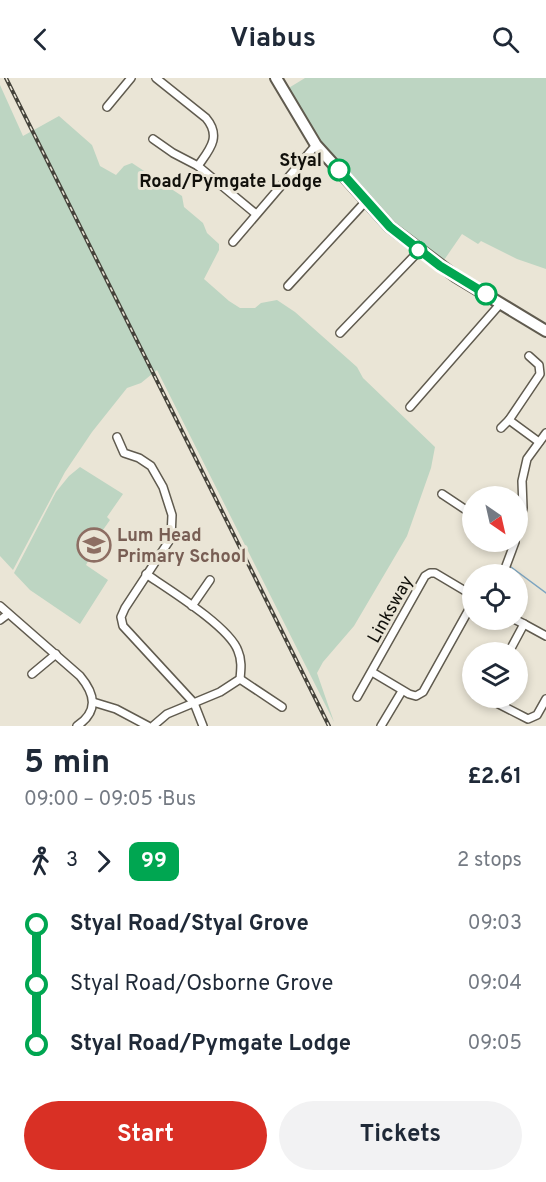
<!DOCTYPE html>
<meta charset="utf-8">
<style>
body{margin:0;font-family:Overpass,sans-serif;background:#f2f2f3;color:#1f2937;height:100vh;display:flex;flex-direction:column;font-size:22px;white-space:nowrap}
*{box-sizing:border-box;margin:0}
p{font-size:20px;color:#747a83}
.icon{flex:none;width:33px;height:33px;fill:none;stroke:currentColor;stroke-width:2;stroke-linecap:round;stroke-linejoin:round}
.map{position:relative;height:648px;overflow:hidden}
.drawer{display:flex;flex-direction:column;background:#fff;flex:1}
.drawer>*{flex:none}
.badge{padding:0 12px;border-radius:9px;font-size:21px;line-height:39px}
.needle{width:39px;rotate:146deg}
.fabs{position:absolute;left:462px;top:408px;display:grid;gap:12px}
.fabs a{display:grid;place-items:center;width:66px;height:66px;border-radius:50%;background:#fff;box-shadow:0 3px 9px #0003;font-size:30px}
.map>.badge{position:absolute;translate:-50% -50%;box-shadow:0 0 0 3px #fff}
.legs{display:flex;align-items:center;gap:9px;height:66px;padding:0 24px;font-size:20px}
.legs p{margin-inline-start:auto}
.headline{display:flex;align-items:center;justify-content:space-between;height:102px;padding:0 24px}
h1{font-size:33px;font-weight:700;line-height:45px}
.primary-button{display:flex;gap:12px;margin-top:auto;padding:12px 24px}
.primary-button a{flex:1;height:69px;border-radius:36px;background:#d93025;color:#fff;font-size:24px;font-weight:700;line-height:69px;text-align:center}
.primary-button a+a{background:#f2f2f3;color:#1f2937}
ul{padding:0 24px;list-style:none}
li{display:flex;align-items:center;gap:21px;height:60px;font-size:22px}
li i{display:grid;place-items:center;width:9px;height:100%;margin:0 8px;background:currentColor}
li i::after{content:'';width:15px;height:15px;margin:-8px;border:4px solid;border-radius:50%;background:#fff}
li p{margin-inline-start:auto}
li:first-child i{background:linear-gradient(#0000 50%,currentColor 0)}
li:last-child i{background:linear-gradient(currentColor 50%,#0000 0)}
header{display:flex;justify-content:space-between;align-items:center;height:78px;padding:0 24px;background:#fff;font-size:27px;font-weight:700}
.map>svg:first-child{display:block}
.green{fill:#bdd5c2}
.lines{fill:none;stroke-linecap:round;stroke-linejoin:round}
.stream{stroke:#7da5c1;stroke-width:1.5}
.street-casing{stroke:#605b4f;stroke-width:10}
.secondary-casing{stroke:#605b4f;stroke-width:14}
.street{stroke:#fff;stroke-width:7}
.secondary{stroke:#fff;stroke-width:10}
.rail-casing{stroke:#45433b;stroke-width:4}
.rail{stroke:#eae5d6;stroke-width:1.5;stroke-dasharray:4.5;stroke-linecap:butt}
.line-1-casing{stroke:#fff;stroke-width:14}
.line-1{stroke:#00a651;stroke-width:9}
.stop-1-dot{fill:#fff;stroke:#00a651;stroke-width:3}
.labels{text-anchor:middle;stroke-width:6;stroke-linejoin:round;paint-order:stroke}
.stop-label{font-size:18px;font-weight:bold;fill:#11100b;stroke:#eae5d6;text-anchor:end}
.education-label{font-size:18px;font-weight:bold;fill:#785e54;stroke:#eae5d6;text-anchor:start}
.street-label{font-size:18px;fill:#11100b;stroke:#eae5d6}
</style>
<header><svg class="icon" aria-label="back" viewBox="0 0 24 24"><path d="M15 5l-7 7 7 7"/></svg>Viabus<svg class="icon" aria-label="search" viewBox="0 0 24 24"><circle cx="10" cy="10" r="6"/><path d="M15 15l6 6"/></svg></header>
<div class="map">
<svg width="546" height="648" viewBox="0 0 546 648">
<rect width="100%" height="100%" fill="#eae5d6"/>
<g class="green">
<polygon points="305,0 546,0 546,191 517,181 481,163 478,166 462,156 442,185 395,150 318,64 287,11"/>
<polygon points="0,7 23,58 59,38 92,67 100,88 116,97 124,88 132,85 182,118 184,129 203,145 207,155 219,166 219,172 204,201 229,223 240,230 255,230 261,225 277,222 295,234 357,289 363,300 435,369 431,390 407,458 354,548 323,584 317,595 334,644 157,292 141,305 127,310 92,354 65,394 13,492 0,478"/>
<polygon points="80,389 123,416 107,439 110,442 98,459 92,455 79,474 89,481 86,487 108,502 80,546 30,512 14,495 56,414 69,398"/>
</g>
<g class="lines">
<polyline class="stream" points="511,489 546,515"/>
<g class="street-casing">
<g id="street">
<path d="M156,0L206,40C222,59 209,72 198,88"/>
<polyline points="107,29 131,0"/>
<polyline points="153,61 173,75 198,88 256,136"/>
<polyline points="233,164 316,67"/>
<polyline points="288,208 366,123"/>
<polyline points="340,255 419,173"/>
<polyline points="529,278 539,287 540,296 509,342 539,364"/>
<polyline points="410,329 501,225"/>
<polyline points="501,350 509,342"/>
<polyline points="117,359 124,375 139,380 151,388 163,409 172,437 171,460 125,530 121,539 123,548 194,625 203,648"/>
<polyline points="442,416 472,436"/>
<polyline points="518,454 523,430 522,403 527,381 546,355"/>
<path d="M146,496C168,511 230,549 238,573C242,582 241,591 240,601L220,614L167,636L153,648"/>
<polyline points="503,496 515,464"/>
<path d="M0,528L80,598C95,616 99,633 77,648"/>
<polyline points="192,528 210,502"/>
<polyline points="0,542 8,536"/>
<polyline points="516,542 524,546"/>
<polyline points="509,574 524,546 546,558"/>
<polyline points="372,594 409,616 416,618 423,614 472,526"/>
<polyline points="32,596 56,576"/>
<polyline points="240,601 282,629"/>
<polyline points="357,619 425,498 430,495 435,495 472,517"/>
<polyline points="487,620 528,641 537,637 546,621"/>
<polyline points="93,624 116,631 148,648"/>
<polyline points="381,648 402,613"/>
</g>
</g>
<g class="secondary-casing">
<polyline id="secondary" points="276,0 316,67 390,149 455,198 546,253"/>
</g>
<use href="#street" class="street"/>
<use href="#secondary" class="secondary"/>
<g class="rail-casing">
<polyline id="rail" points="6,0 329,648"/>
</g>
<use href="#rail" class="rail"/>
</g>
<g class="lines">
<g class="line-1-casing">
<polyline id="line-1" points="339,92 390,149 440,188 486,216"/>
</g>
<use href="#line-1" class="line-1"/>
</g>
<defs>
<g id="school-ring" transform="scale(1.725)"><circle r="9.5" fill="#eae5d6" stroke="#8d6e63" stroke-width="1.5"/><path d="M0-5L7-2L0 1L-7-2ZM-4 1L0 2.5L4 1V4Q0 6-4 4Z" fill="#8d6e63"/></g>
</defs>
<g fill-rule="evenodd">
<use href="#school-ring" x="94" y="467"/>
</g>
<g class="stop-1-dot">
<circle cx="339" cy="92" r="10"/>
<circle cx="418" cy="172" r="8"/>
<circle cx="486" cy="216" r="10"/>
</g>
<g class="labels">
<g class="stop-label">
<text x="322" y="88">Styal<tspan x="322" dy="21">Road/Pymgate Lodge</tspan></text>
</g>
<g class="education-label">
<text x="117" y="463">Lum Head<tspan x="117" dy="21">Primary School</tspan></text>
</g>
<g class="street-label">
<text transform="translate(390 531) rotate(-61)" y="6">Linksway</text>
</g>
</g>
</svg>
<div class="fabs">
<a><svg class="needle" viewBox="-14 -14 28 28"><path d="M0-13l5 13h-10z" fill="#e53935"/><path d="M0 13l5-13h-10z" fill="#747a83"/></svg></a>
<a><svg class="icon" aria-label="locate" viewBox="0 0 24 24"><circle cx="12" cy="12" r="6"/><path d="M12 2v4M12 18v4M2 12h4M18 12h4"/></svg></a>
<a><svg class="icon" aria-label="layers" viewBox="0 0 24 24"><path d="M12 4l9 5-9 5-9-5zM3 14l9 5 9-5"/></svg></a>
</div>
</div>
<section class="drawer">
<div class="headline"><div><h1>5 min</h1><p>09:00 – 09:05 · Bus</p></div><b>£2.61</b></div>
<div class="legs"><svg class="icon" aria-label="walk" viewBox="0 0 24 24"><circle cx="13" cy="4" r="2"/><path d="M13 8l-2 6 4 7M11 14l-3 7M7 12l3-4h3l4 4"/></svg>3<svg class="icon" aria-label="forward" viewBox="0 0 24 24"><path d="M9 5l7 7-7 7"/></svg><b class="badge" style="background:#00a651;color:#fff">99</b><p>2 stops</p></div>
<ul>
<li><i style="color:#00a651"></i><b>Styal Road/Styal Grove</b><p>09:03</p></li>
<li><i style="color:#00a651"></i><span>Styal Road/Osborne Grove</span><p>09:04</p></li>
<li><i style="color:#00a651"></i><b>Styal Road/Pymgate Lodge</b><p>09:05</p></li>
</ul>
<div class="primary-button"><a>Start</a><a>Tickets</a></div>
</section>
